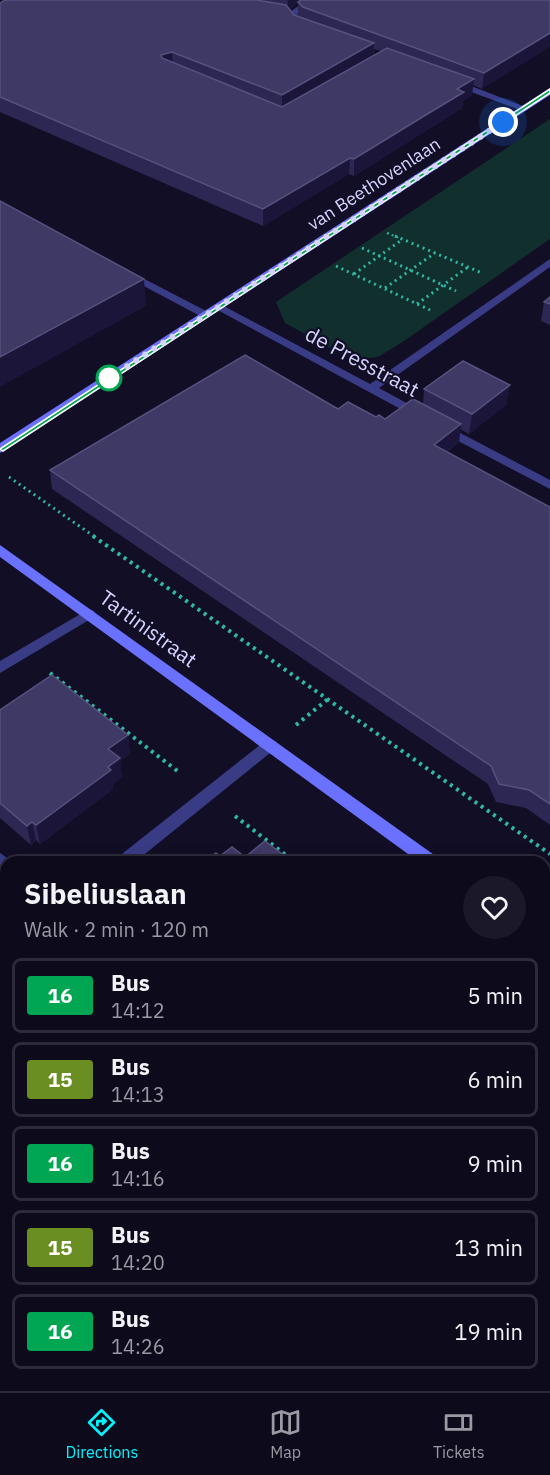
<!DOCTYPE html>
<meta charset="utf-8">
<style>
body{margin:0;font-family:"IBM Plex Sans",sans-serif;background:#1b1829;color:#f1f3f6;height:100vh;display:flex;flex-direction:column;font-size:22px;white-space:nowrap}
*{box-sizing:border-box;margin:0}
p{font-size:20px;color:#9a9aa3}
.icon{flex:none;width:33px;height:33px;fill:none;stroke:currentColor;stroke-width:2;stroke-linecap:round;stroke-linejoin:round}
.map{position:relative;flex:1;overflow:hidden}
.sheet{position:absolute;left:0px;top:856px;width:550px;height:536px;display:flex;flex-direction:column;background:#0d0a1c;border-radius:18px 18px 0 0;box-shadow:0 3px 15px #0003,0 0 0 2px #2d2b3b}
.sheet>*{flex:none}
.badge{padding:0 12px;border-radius:4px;font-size:21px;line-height:39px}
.you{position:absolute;width:30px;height:30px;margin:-15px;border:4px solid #fff;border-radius:50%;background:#1a73e8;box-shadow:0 0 0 9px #1a73e833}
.map>.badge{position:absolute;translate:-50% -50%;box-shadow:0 0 0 3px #fff}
.round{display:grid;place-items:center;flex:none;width:63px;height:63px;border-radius:32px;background:#1b1829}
.head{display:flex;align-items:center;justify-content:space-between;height:102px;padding:0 24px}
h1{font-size:28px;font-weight:700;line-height:45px}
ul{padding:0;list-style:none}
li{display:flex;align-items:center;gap:18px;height:75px;margin:0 12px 9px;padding:0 12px;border:3px solid #2d2b3b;border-radius:9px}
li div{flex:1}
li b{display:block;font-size:22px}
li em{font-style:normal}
li .badge{min-width:66px;font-weight:700;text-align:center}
.menu{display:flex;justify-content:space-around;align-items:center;height:84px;border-top:2px solid #2d2b3b;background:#0d0a1c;font-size:16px;color:#9a9aa3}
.menu a{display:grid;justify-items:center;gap:3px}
.menu .active{color:#00f6fe}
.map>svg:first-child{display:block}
.green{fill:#112f2c}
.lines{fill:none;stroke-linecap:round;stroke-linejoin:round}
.path-far2{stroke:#2eb8a6;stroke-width:2;stroke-dasharray:2 3;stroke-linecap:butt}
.path-far1{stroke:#2eb8a6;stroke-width:3;stroke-dasharray:2 4;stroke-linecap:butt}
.path{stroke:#2eb8a6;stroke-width:4;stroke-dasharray:3 4.5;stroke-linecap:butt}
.lane{fill:#393c85;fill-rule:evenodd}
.street{fill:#393c85;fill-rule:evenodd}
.secondary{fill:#6a71ff;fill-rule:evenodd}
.wall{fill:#2d2753;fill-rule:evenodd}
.shaded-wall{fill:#1a1539}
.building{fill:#3f3965;stroke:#56527e;stroke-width:1.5}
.line{fill:#00a651;stroke:#fff;stroke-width:1.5}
.walk{stroke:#d5d3ff;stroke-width:6;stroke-dasharray:0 10.8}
.stop-dot{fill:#fff;stroke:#00a651;stroke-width:3}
.labels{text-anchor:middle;stroke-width:4.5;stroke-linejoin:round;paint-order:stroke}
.far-street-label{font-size:18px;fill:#d5d3ff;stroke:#110e25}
.street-label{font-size:21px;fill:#d5d3ff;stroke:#110e25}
</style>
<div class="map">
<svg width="550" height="1391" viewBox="0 0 550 1391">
<rect width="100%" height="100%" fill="#110e25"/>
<polygon class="green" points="550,119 550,239 404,341 378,357 352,360 285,323 276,302"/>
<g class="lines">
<polyline class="path-far2" points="387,233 399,238"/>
<g class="path-far1">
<polyline points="395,236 482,273"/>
<polyline points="362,248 456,291"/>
<polyline points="336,266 430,310"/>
<polyline points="354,274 403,239"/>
<polyline points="385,288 435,253"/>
<polyline points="417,304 468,267"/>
<polyline points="9,477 95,537"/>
</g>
<g class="path">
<polyline points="93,536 550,854"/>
<polyline points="50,673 180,773"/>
<polyline points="296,725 328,699"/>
<polyline points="235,816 295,862"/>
</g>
<polygon class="lane" points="89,609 94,611 96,614 94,617 0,673 0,661"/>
<g class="street">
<polygon points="307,0 317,0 293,18 287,18 287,14"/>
<polygon points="452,81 458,81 528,108 520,110 452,85"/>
<polygon points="550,259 550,267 379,388 423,412 425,415 419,419 212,307 214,305 222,305 370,384"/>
<polygon points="127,270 210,313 212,315 206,318 202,317 123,275 121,273"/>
<polygon points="443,424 550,480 550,489 439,431 437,428 439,425"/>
<polygon points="270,739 275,741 278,745 275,749 135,862 116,862 118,857 265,741"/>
<polygon points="0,853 13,862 6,862 6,872 0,870"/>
</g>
<g class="secondary">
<polygon points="550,88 550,95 0,453 0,443"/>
<polygon points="0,545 437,857 439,862 419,862 0,557"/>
<polygon points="544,937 550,939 550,955 544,953"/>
</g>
</g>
<g class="wall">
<path d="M5,0H550L482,89L473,85L472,95L463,101L462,108L354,176L349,174L263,226L0,112V3ZM298,3V16L294,15L290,9ZM374,49L381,51L374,56Z"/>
<polygon points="550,297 550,325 541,321 544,302"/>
<polygon points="424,389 507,404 469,434 460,429 459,442 447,452 550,507 550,825 526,808 496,802 488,784 52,489 50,470 338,409 385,419 423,404"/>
<polygon points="0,710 128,735 130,754 120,761 122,777 113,784 113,789 40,844 36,840 31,845 0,818"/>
</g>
<g class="shaded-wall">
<polygon points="288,0 303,0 287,11"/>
<polygon points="550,33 550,47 482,89 484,73"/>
<polygon points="374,43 373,59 282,112 282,95"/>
<polygon points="172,52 173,68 162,71 161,55"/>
<polygon points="474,79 472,95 463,101 462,108 354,176 354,159 457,89"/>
<polygon points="350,158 349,174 263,226 263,209"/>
<polygon points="144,279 146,306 0,387 0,357"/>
<polygon points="510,385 507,404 469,434 472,414"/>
<polygon points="461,424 459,442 432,463 434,445"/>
<polygon points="128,735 130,754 120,761 122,777 113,784 113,789 40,844 36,825 108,749"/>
<polygon points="32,822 36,840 31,845 27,826"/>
<polygon points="6,1166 6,1185 0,1190 0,1170"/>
</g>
<g class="building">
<polygon points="5,0 257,0 286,5 294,15 374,43 282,95 172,52 161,55 162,58 282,107 387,48 474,79 457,89 464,92 429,113 354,159 350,158 263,209 0,97 0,3"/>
<polygon points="301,0 550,0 550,33 484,73 303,7 298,2"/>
<polygon points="0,201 144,279 0,357"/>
<polygon points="550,297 550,304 544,302"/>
<polygon points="245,355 338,409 348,402 376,417 379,415 385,419 413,399 461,424 434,445 550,507 550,804 529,790 499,784 491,766 50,470"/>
<polygon points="463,361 510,385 472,414 424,389"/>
<polygon points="52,675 128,735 108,749 120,758 108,767 111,770 36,825 32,822 27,826 0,803 0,710"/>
<polygon points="265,841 293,862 204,862 216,853 220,856 232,847 245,857"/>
<polygon points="0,920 6,926 6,1166 0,1170"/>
<polygon points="544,1019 550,1025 550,1391 138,1391 137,1386 544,1386"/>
</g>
<polygon class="line" points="550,89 550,93 3,451 0,449"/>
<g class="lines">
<polyline class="walk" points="109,378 503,122"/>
</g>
<circle class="stop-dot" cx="109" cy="378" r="12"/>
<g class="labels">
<g class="far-street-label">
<text transform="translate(374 184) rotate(-33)" y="6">van Beethovenlaan</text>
</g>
<g class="street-label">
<text transform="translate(362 362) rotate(28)" y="7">de Presstraat</text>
<text transform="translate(148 629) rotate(36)" y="7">Tartinistraat</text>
</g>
</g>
</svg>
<div class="you" style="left:503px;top:122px"></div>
<section class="sheet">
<div class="head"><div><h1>Sibeliuslaan</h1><p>Walk · 2 min · 120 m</p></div><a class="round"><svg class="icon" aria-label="heart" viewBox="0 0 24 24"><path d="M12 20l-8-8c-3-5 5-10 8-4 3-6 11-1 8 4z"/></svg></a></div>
<ul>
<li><span class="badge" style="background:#00a651;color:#fff">16</span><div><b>Bus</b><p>14:12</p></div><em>5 min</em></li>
<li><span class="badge" style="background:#6b8e23;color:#fff">15</span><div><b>Bus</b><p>14:13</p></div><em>6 min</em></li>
<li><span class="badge" style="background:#00a651;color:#fff">16</span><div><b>Bus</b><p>14:16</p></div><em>9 min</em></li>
<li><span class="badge" style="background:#6b8e23;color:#fff">15</span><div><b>Bus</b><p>14:20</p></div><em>13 min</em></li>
<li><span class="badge" style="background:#00a651;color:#fff">16</span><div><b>Bus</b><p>14:26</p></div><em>19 min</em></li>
</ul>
</section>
</div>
<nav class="menu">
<a class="active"><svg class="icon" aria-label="directions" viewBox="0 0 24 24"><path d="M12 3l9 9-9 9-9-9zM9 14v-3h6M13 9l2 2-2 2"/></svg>Directions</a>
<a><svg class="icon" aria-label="map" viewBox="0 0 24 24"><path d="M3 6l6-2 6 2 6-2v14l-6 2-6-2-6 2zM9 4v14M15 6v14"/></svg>Map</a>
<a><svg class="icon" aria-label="tickets" viewBox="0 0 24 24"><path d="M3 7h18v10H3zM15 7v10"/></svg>Tickets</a>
</nav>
